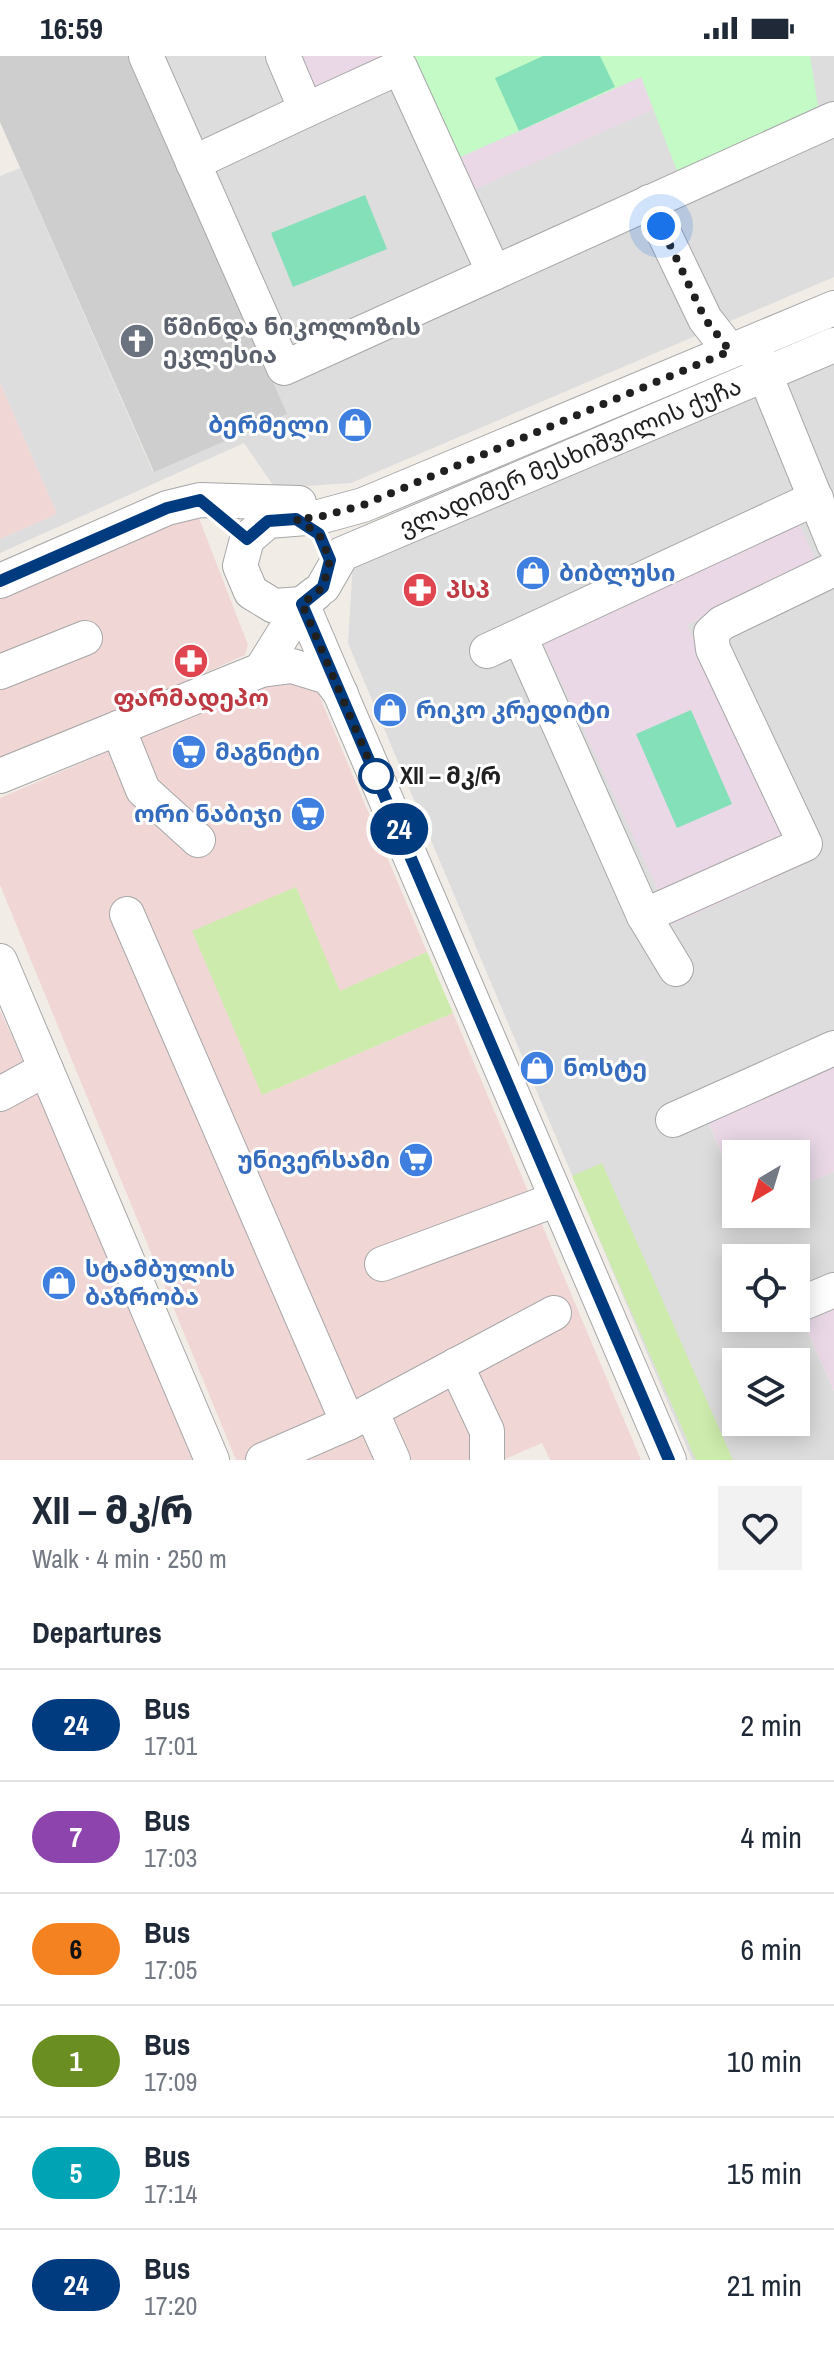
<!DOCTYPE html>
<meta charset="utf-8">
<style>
body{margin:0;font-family:"Archivo Narrow","Noto Sans Georgian",sans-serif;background:#f2f2f3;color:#1f2937;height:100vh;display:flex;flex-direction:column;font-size:30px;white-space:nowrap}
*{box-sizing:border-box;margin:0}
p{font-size:26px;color:#747a83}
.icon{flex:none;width:44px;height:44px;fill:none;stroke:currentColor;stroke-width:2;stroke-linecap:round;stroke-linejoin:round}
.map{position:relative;height:1404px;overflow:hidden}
.drawer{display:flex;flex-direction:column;background:#fff;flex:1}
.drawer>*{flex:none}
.badge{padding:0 16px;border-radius:26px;font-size:28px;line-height:52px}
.needle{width:52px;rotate:218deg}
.controls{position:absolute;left:722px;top:1084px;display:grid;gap:16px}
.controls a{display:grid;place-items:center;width:88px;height:88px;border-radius:0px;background:#fff;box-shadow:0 4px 20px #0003;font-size:40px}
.you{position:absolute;width:40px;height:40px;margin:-20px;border:6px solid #fff;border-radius:50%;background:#1a73e8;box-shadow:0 0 0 12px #1a73e833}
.map>.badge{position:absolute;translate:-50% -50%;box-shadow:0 0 0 4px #fff}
h2{padding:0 32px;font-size:30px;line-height:72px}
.round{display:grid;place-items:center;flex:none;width:84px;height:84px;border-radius:0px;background:#f2f2f3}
.head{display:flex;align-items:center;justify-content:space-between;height:136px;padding:0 32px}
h1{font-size:38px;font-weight:800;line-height:60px}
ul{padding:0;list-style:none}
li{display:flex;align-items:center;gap:24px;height:112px;padding:0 32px;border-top:2px solid #e0e1e3}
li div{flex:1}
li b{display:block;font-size:30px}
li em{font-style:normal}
li .badge{min-width:88px;font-weight:700;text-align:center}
.status{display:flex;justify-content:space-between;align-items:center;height:56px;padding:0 40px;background:#fff;direction:ltr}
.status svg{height:22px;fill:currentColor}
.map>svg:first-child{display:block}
.residential{fill:#dedddd;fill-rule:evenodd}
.commercial{fill:#f1d6d6}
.industrial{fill:#ead8e7}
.religious{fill:#cecece}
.grass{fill:#cdebac}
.park{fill:#c4fac6}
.pitch{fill:#84e0b9}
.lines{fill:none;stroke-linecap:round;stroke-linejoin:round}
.minor-casing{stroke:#a7a7a7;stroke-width:36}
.minor{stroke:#fff;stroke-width:34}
.line-casing{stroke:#fff;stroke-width:18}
.line{stroke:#003b80;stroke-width:12}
.walk{stroke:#202020;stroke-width:8;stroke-dasharray:0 14.4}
.stop-dot{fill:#fff;stroke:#003b80;stroke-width:4}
.labels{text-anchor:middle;stroke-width:6;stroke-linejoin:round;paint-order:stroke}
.worship-label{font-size:24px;font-weight:bold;fill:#5b616d;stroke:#fff;text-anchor:start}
.shop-label{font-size:24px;font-weight:bold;fill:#366cbe;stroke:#fff;text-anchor:start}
.street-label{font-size:24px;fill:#202020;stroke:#fff}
.health-label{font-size:24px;font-weight:bold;fill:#be3a42;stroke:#fff;text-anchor:start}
.stop-label{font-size:24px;font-weight:bold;fill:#202020;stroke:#fff;text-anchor:start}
</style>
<div class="status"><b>16:59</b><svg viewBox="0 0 49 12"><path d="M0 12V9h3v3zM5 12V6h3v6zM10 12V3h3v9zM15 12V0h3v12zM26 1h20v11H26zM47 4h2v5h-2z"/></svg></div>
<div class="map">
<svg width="834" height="1404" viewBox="0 0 834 1404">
<rect width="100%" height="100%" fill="#f1ede6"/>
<g class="residential">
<polygon points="130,0 834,0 834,221 351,427 275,432 244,387 0,497 0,483 57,458 0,327 0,120 20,112 153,416"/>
<polygon points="834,302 834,457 784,323"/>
<path d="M747,334L759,340L834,512V1005L706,1062L736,1129V1158H796V1132L834,1116V1244L800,1259L834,1335V1404H692L348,587L353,505ZM817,509L687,569L542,583ZM736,1202H796V1262H736ZM736,1306H796V1366H736Z"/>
</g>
<g class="commercial">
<polygon points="0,327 57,458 0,483"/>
<polygon points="197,457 248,589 245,599 0,708 0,534"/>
<polygon points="295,615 314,627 427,896 340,936 262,1039 453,957 641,1404 550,1404 542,1387 503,1404 236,1404 0,829 0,742"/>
<polygon points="0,954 29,1018 0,1032"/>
<polygon points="35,1033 194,1404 0,1404 0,1050"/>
</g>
<g class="industrial">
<polygon points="297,0 401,0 314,42"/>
<polygon points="642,20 654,53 469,136 456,103"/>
<polygon points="798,465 818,509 687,569 799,811 674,868 541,583"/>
<polygon points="834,1005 834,1116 796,1132 796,1098 736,1098 736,1129 706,1061"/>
<polygon points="834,1244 834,1335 800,1258"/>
</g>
<polygon class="religious" points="0,0 130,0 287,358 154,416 0,66"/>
<g class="grass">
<polygon points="296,831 340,935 427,896 453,957 262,1039 192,875"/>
<polygon points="602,1107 733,1404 696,1404 572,1120"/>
</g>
<polygon class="park" points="401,0 810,0 818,50 679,120 641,21 456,103"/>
<g class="pitch">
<polygon points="543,0 600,0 615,31 519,75 495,22"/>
<polygon points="365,139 387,193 293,231 271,177"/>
<polygon points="691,654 732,748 677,772 636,678"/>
</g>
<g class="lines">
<g class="minor-casing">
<g id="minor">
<polyline points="146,0 284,312 834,63"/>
<polyline points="306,54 400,11 494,217"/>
<polyline points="193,107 306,54 283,0"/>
<polyline points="649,146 705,263 730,295"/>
<polyline points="757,299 834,488"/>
<polyline points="0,525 167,452 200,444 299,447"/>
<path id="s1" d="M323,531L342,498L834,289"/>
<polyline points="302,548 669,1404"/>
<polyline points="302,548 274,550 251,536 240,510 247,483 268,465 319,461 363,449 834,252"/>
<polyline points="520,581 644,860 676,913"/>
<polyline points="487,595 816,442"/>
<polyline points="261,614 302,548 316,537"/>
<polyline points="0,616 85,582"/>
<polyline points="118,672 143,734 198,784"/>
<polyline points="0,720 261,614 292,610 328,621 341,638"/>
<polyline points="127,858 348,1367"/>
<polyline points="644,860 805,788 713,593 711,577 722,567 834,513"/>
<polyline points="0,905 212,1404"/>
<polyline points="0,1038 46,1013"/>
<polyline points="673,1064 834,992"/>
<polyline points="382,1208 557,1143"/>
<polyline points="796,1250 834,1234"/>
<polyline points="456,1309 487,1375 487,1404"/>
<polyline points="371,1355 393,1404"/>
<polyline points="263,1404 348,1367 554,1257"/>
</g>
</g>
<use href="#minor" class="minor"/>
</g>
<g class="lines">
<g class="line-casing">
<polyline id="line" points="0,525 167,452 200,444 247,483 268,465 296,463 319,478 330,504 323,531 302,548 669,1404"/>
</g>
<use href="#line" class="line"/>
<polyline class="walk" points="376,720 377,723 302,548 323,531 330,504 319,478 296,463 319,461 363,449 730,295 705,263 661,170"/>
</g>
<defs>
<g id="church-disc" transform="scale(1.8)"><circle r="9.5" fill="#6b7280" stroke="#fff"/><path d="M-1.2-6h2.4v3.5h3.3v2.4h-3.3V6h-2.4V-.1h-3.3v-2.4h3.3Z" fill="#fff"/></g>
<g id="shop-disc" transform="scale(1.8)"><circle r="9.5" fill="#3f7fe0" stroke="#fff"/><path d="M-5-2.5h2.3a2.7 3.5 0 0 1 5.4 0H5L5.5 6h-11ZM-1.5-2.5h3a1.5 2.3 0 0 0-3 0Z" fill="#fff"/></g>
<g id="pharmacy-disc" transform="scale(1.8)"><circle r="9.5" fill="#e0444e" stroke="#fff"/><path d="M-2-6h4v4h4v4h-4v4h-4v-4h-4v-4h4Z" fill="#fff"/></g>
<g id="supermarket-disc" transform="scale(1.8)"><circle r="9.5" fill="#3f7fe0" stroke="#fff"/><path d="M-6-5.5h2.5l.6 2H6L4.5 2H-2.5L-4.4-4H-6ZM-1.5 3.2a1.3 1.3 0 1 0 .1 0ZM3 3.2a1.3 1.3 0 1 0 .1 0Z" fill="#fff"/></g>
</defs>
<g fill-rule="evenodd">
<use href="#church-disc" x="137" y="285"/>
<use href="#shop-disc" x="355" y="369"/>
<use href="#shop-disc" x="533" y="517"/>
<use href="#pharmacy-disc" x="420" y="534"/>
<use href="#pharmacy-disc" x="191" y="605"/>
<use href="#shop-disc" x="390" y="654"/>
<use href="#supermarket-disc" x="189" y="696"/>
<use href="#supermarket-disc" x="308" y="758"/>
<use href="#shop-disc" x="537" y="1012"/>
<use href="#supermarket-disc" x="416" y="1104"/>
<use href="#shop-disc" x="59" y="1227"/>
</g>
<circle class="stop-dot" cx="376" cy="720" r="16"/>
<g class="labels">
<g class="worship-label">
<text x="163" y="279">წმინდა ნიკოლოზის<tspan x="163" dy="28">ეკლესია</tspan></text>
</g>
<g class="shop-label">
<text x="329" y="377" text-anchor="end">ბერმელი</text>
<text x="559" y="525">ბიბლუსი</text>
<text x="416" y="662">რიკო კრედიტი</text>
<text x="215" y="704">მაგნიტი</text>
<text x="282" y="766" text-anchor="end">ორი ნაბიჯი</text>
<text x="563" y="1020">ნოსტე</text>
<text x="390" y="1112" text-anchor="end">უნივერსამი</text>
<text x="85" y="1221">სტამბულის<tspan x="85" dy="28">ბაზრობა</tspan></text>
</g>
<g class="street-label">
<text dy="8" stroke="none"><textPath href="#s1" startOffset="286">ვლადიმერ მესხიშვილის ქუჩა</textPath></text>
</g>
<g class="health-label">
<text x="446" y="542">პსპ</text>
<text x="191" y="650" text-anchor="middle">ფარმადეპო</text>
</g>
<g class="stop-label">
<text x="400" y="728">XII – მკ/რ</text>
</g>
</g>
</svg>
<div class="controls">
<a><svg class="needle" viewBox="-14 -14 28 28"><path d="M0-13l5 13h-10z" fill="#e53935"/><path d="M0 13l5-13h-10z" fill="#747a83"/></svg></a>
<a><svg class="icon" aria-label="locate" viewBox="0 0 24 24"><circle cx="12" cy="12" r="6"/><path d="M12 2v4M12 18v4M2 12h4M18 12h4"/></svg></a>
<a><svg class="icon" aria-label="layers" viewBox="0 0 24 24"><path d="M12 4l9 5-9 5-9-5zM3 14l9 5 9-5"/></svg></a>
</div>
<div class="you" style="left:661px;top:170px"></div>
<b class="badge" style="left:399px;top:773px;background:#003b80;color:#fff">24</b>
</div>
<section class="drawer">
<div class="head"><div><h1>XII – მკ/რ</h1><p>Walk · 4 min · 250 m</p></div><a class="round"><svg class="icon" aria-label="heart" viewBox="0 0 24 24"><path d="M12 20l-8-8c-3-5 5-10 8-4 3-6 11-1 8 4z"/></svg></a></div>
<h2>Departures</h2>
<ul>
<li><span class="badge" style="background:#003b80;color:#fff">24</span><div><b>Bus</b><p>17:01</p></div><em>2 min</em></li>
<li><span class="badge" style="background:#8e44ad;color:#fff">7</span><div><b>Bus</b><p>17:03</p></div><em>4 min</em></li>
<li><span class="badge" style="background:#f58220;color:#111">6</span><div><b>Bus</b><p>17:05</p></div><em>6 min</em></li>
<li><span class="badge" style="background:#6b8e23;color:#fff">1</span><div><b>Bus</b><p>17:09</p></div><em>10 min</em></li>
<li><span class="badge" style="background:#00a3b4;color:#fff">5</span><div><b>Bus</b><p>17:14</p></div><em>15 min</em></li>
<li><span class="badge" style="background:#003b80;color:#fff">24</span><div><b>Bus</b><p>17:20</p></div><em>21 min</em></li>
</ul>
</section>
